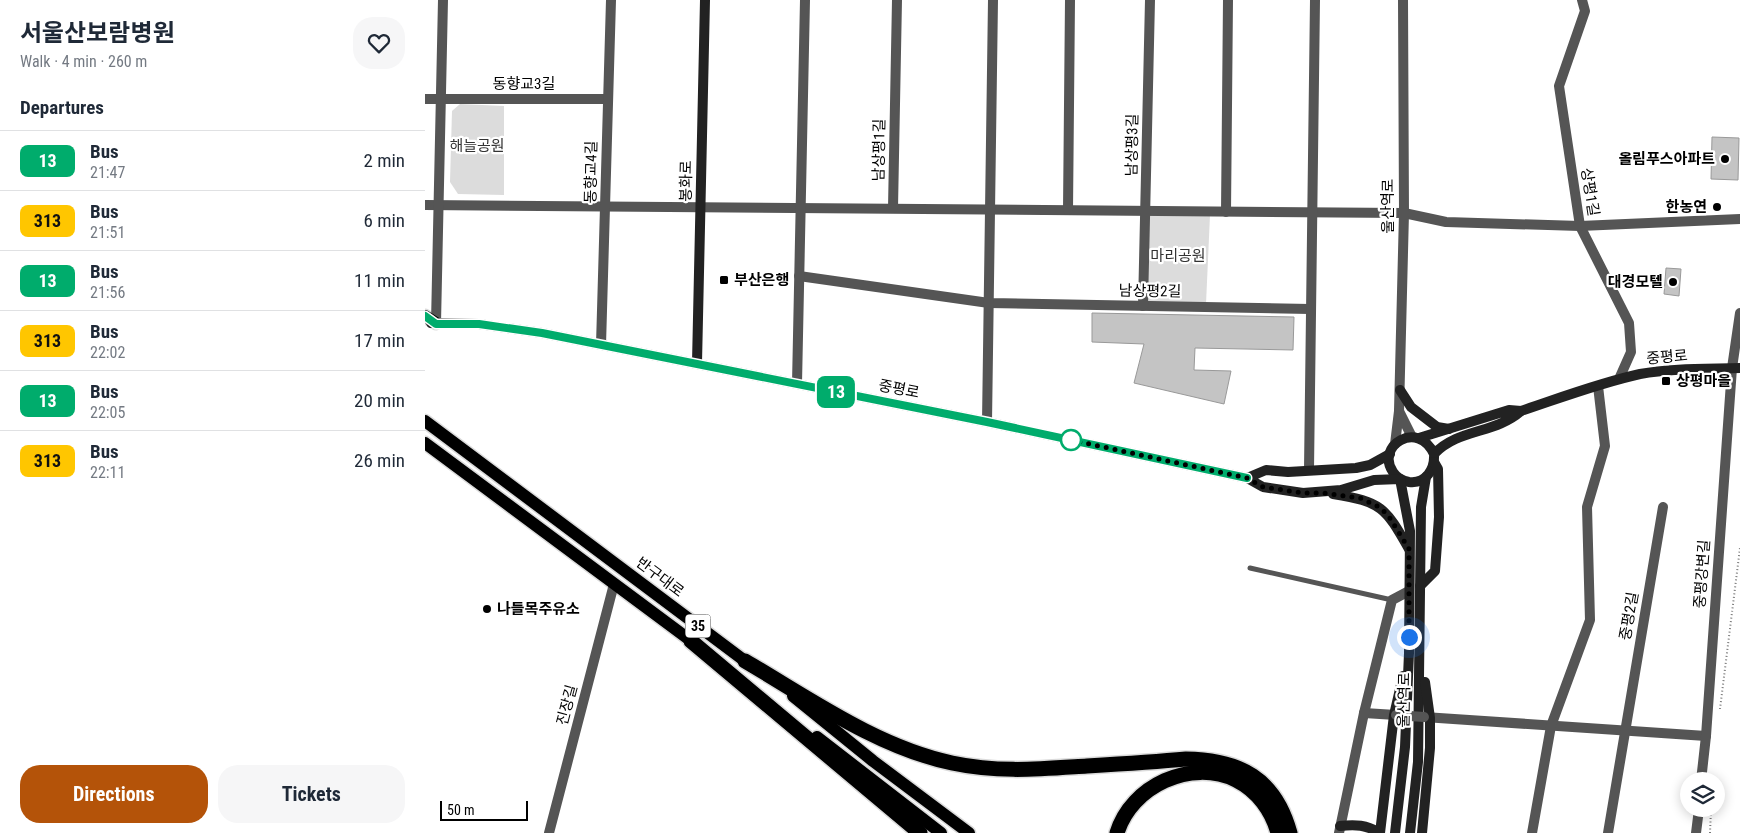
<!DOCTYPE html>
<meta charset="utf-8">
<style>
body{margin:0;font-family:"Roboto Condensed","Noto Sans KR",sans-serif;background:#f6f6f7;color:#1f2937;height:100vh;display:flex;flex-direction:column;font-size:19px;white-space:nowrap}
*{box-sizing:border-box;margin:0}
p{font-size:16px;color:#747a83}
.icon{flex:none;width:28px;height:28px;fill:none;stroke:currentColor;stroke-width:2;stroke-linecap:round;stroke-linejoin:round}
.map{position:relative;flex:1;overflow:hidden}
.details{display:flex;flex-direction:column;background:#fff;width:425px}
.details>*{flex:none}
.badge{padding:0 10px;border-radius:8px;font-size:18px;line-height:32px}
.buttons{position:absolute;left:1255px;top:772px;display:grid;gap:10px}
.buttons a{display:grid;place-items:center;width:45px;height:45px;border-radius:50%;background:#fff;box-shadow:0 2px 12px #0003;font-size:25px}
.scale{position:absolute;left:15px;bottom:12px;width:88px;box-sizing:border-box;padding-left:5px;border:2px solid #000;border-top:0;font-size:14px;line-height:18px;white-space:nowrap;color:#000;-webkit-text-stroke:4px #fff;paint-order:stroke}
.you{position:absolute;width:25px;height:25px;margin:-12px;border:4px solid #fff;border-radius:50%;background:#1a73e8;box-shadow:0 0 0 8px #1a73e833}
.map>.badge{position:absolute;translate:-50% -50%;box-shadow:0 0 0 2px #fff}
h2{padding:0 20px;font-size:19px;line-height:45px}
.round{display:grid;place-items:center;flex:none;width:52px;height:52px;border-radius:20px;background:#f6f6f7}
.head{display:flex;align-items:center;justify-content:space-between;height:85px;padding:0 20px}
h1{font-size:24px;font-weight:700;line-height:38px}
.action{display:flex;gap:10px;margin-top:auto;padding:10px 20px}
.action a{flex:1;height:58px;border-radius:20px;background:#b45309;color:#fff;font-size:20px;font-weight:700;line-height:58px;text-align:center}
.action a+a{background:#f6f6f7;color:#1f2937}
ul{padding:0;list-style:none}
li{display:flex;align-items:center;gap:15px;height:60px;padding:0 20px;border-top:1px solid #e0e1e3}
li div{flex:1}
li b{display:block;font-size:19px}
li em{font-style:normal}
li .badge{min-width:55px;font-weight:700;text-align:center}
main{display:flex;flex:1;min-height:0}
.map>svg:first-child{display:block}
.green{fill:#dcdcdc}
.building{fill:#c4c4c4;stroke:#999}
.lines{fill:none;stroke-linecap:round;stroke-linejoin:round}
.primary-casing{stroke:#dbdbdb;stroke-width:15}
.highway-casing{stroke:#dbdbdb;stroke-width:18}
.path{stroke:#777;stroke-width:2;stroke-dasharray:1 2.5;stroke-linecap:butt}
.lane{stroke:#555;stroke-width:5}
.street{stroke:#555;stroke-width:10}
.secondary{stroke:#222;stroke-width:10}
.primary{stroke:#000;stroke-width:12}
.highway{stroke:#000;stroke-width:15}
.street-bridge{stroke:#555;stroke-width:10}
.line-casing{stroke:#fff;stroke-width:11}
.line{stroke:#00ac6c;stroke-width:8}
.walk{stroke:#000;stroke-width:5;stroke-dasharray:0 9}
.poi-dot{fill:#000;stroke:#fff;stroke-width:2}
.stop-dot{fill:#fff;stroke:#00ac6c;stroke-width:2.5}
.labels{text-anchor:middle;stroke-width:4.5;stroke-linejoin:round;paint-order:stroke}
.shield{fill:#fff;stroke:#4c4c4c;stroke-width:1}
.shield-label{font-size:14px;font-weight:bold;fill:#000}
.street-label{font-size:15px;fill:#000;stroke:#fff}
.park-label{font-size:15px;fill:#333;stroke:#fff}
.poi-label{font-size:15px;font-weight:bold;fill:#000;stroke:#fff;text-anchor:end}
</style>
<main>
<section class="details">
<div class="head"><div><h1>서울산보람병원</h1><p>Walk · 4 min · 260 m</p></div><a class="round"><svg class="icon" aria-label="heart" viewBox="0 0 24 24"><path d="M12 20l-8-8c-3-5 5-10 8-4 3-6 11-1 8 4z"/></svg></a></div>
<h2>Departures</h2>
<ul>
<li><span class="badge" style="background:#00ac6c;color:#fff">13</span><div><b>Bus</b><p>21:47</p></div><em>2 min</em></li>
<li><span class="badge" style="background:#ffc600;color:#111">313</span><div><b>Bus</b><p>21:51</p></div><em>6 min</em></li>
<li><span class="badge" style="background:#00ac6c;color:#fff">13</span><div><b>Bus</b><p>21:56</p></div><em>11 min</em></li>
<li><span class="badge" style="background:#ffc600;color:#111">313</span><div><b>Bus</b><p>22:02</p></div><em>17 min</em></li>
<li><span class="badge" style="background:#00ac6c;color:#fff">13</span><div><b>Bus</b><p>22:05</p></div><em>20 min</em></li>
<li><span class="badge" style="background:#ffc600;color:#111">313</span><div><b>Bus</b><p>22:11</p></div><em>26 min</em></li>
</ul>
<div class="action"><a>Directions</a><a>Tickets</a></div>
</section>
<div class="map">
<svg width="1315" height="833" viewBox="0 0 1315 833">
<rect width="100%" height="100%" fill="#fff"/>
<g class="green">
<polygon points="35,104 79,106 79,195 33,194 25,182 27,111"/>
<polygon points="724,215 785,215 781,304 723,303"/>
</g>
<g class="building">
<polygon points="1287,137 1314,138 1313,180 1286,179"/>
<polygon points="1241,268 1256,269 1254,296 1239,294"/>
<polygon points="667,313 869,317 868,350 770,348 769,370 806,371 799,404 709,383 719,344 667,342"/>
</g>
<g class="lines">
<g class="primary-casing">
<g id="primary">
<polyline points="0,316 11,323"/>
<polyline points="0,421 328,667"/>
<polyline points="0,443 273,646"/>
<polyline points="368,696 448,761 544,833"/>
<polyline points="392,737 516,833"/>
</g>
</g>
<g class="highway-casing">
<g id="highway">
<polyline points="266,641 495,833"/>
<path d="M320,661C385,699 452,747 527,763C574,773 615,769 662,766C695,764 728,762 761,759C815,760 850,778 865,833"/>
<path d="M692,833C706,786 766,758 811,780C833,791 847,811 853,833"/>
</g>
</g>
<g class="path">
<polyline points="1295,709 1315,548"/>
<polyline points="1285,833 1286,809"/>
</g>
<polyline class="lane" points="825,568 967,600"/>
<g class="street">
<polyline points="1157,0 1160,11 1134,86 1155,226 1204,323 1206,352 1194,379"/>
<polyline points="0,99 183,99"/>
<polyline points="0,205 979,213 1021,222 1155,226 1315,219"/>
<polyline points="468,208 472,0"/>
<polyline points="643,210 645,0"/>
<polyline points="801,212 803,0"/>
<polyline points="374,276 564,303 885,309"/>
<polyline points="718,306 725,0"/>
<polyline points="11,323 18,0"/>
<polyline points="176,345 186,0"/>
<polyline points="372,384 380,0"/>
<polyline points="974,411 979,213 978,0"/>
<polyline points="562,422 568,0"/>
<polyline points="970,444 974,411 987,437"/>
<polyline points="884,470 890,0"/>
<polyline points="939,713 971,715"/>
<polyline points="999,717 1281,736"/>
<polyline points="1276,781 1281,736 1307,368 1315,313"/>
<polyline points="124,833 189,584"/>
<polyline points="914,833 939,713 967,600 984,591"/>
<polyline points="1107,833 1126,726 1165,620 1162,507 1180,446 1173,386"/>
<polyline points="1183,833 1238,507"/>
<polyline points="1271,833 1274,809"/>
</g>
<g class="secondary">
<polyline points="6,323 54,324 117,333 562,422 822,478"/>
<polyline points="272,363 280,0"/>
<polyline points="975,390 986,407 1012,427 1024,429"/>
<path d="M1096,411C1135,398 1174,383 1215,374C1247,368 1282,369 1315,368"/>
<path d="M994,438L1084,410L1096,411C1070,434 1034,428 1009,454C1010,469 1001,484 984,482C978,481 972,478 968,472C950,446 993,419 1009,454"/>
<polyline points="965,454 945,465 931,468 863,472 841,470 822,478 838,487 878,493 916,490 949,480 975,479 985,531 984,653 980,747 970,833"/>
<path d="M908,494C957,502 960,507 984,549"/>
<polyline points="995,586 1010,571 1014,517 1013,469 1009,462"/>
<path d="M915,826C931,824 941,825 955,833"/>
<polyline points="955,833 969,715 978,676"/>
<polyline points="985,833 993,762 996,507 1001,477"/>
<polyline points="997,833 1005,748 1005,718 1000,682"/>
</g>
<use href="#primary" class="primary"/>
<use href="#highway" class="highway"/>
<polyline class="street-bridge" points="971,715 999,717"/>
</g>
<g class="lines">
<g class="line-casing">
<polyline id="line" points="0,316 11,324 54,324 117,333 562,422 822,478"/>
</g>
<use href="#line" class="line"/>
<polyline class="walk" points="646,440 822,478 838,487 878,493 898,493 935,498 954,507 963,515 984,549 984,637"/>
</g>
<g class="poi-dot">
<circle cx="1300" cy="159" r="5"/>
<circle cx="1292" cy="207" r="5"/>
<rect x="294" y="275" width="10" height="10" rx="2.5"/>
<circle cx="1248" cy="282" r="5"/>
<rect x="1236" y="376" width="10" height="10" rx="2.5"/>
<circle cx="62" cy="609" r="5"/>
</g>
<circle class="stop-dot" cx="646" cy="440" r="10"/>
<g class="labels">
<rect class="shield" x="260.5" y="614.5" width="25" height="23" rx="4"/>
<g class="shield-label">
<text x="273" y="631">35</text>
</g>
<g class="street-label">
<text x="99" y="89">동향교3길</text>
<text transform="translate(707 145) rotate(-89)" y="5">남상평3길</text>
<text transform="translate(454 150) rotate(-89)" y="5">남상평1길</text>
<text transform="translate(166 172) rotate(-89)" y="5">동향교4길</text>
<text transform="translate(261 181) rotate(-89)" y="5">봉화로</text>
<text transform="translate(1165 192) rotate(81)" y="5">상평1길</text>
<text transform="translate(963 206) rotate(-90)" y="5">울산역로</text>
<text transform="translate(725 291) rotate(1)" y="5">남상평2길</text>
<text transform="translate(1242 357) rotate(-5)" y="5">중평로</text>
<text transform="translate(474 389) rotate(11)" y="5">중평로</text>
<text transform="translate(1277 574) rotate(-86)" y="5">중평강변길</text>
<text transform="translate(235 577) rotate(37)" y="5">반구대로</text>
<text transform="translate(1204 616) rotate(-80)" y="5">중평2길</text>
<text transform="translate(979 700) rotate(-89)" y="5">울산역로</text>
<text transform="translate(142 705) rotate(-75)" y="5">진장길</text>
</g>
<g class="park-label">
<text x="52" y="151">해늘공원</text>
<text x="753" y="261">마리공원</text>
</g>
<g class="poi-label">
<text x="1290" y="164">올림푸스아파트</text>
<text x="1282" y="212">한농연</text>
<text x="309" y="285" text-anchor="start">부산은행</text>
<text x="1238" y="287">대경모텔</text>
<text x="1251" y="386" text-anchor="start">상평마을</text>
<text x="72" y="614" text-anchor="start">나들목주유소</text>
</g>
</g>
</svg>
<div class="buttons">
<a><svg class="icon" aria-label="layers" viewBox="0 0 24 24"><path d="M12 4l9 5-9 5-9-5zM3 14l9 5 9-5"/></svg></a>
</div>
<div class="scale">50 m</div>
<div class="you" style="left:984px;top:637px"></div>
<b class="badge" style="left:411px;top:392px;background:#00ac6c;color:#fff">13</b>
</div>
</main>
